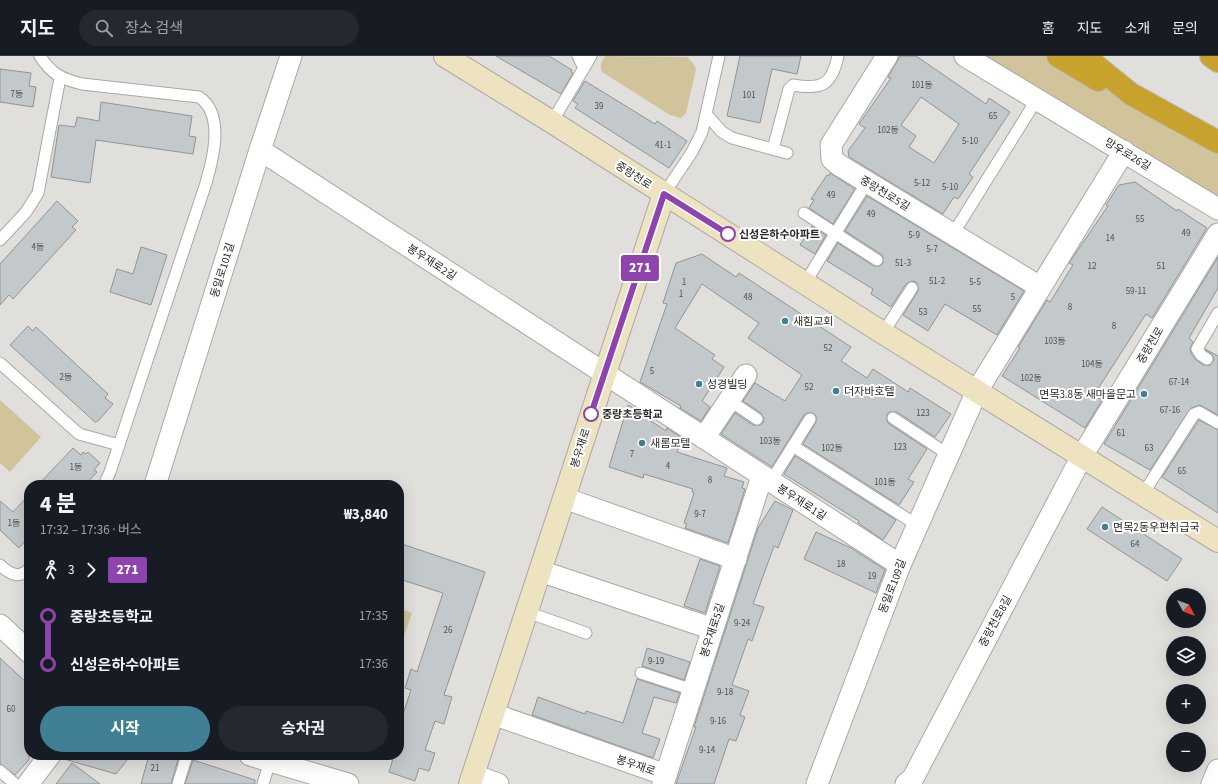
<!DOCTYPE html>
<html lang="ko">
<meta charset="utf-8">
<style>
body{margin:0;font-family:"Source Sans 3","Noto Sans KR",sans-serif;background:#242831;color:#f1f3f6;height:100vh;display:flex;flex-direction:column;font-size:15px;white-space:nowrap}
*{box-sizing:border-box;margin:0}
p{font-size:13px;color:#9ea1a6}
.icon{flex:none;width:22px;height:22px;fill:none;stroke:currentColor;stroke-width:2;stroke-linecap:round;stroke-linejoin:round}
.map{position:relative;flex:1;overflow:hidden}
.drawer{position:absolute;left:24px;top:424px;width:380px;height:280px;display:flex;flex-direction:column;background:#171b24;border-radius:16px;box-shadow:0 4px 16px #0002}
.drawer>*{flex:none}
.badge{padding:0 8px;border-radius:3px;font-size:14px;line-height:26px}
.needle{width:26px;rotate:131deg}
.controls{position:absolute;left:1166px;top:532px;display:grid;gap:8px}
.controls a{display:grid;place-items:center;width:40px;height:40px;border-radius:50%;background:#171b24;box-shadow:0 4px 16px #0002;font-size:20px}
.map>.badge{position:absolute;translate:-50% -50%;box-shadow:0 0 0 2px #fff}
.legs{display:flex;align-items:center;gap:6px;height:44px;padding:0 16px;font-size:13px}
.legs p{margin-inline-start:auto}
.head{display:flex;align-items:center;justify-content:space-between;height:68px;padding:0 16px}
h1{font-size:22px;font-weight:700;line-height:30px}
.primary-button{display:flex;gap:8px;margin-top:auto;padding:8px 16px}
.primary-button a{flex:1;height:46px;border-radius:24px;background:#407f94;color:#fff;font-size:16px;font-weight:700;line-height:46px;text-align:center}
.primary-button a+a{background:#242831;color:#f1f3f6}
ul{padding:0 16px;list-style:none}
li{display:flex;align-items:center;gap:14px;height:48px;font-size:15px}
li i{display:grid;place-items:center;width:6px;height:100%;margin:0 5px;background:currentColor}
li i::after{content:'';width:10px;height:10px;margin:-5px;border:3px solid;border-radius:50%;background:#171b24}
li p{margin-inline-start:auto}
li:first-child i{background:linear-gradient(#0000 50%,currentColor 0)}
li:last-child i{background:linear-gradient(currentColor 50%,#0000 0)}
header{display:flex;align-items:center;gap:24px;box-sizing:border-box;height:56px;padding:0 20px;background:#171b24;border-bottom:1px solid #363941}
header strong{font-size:19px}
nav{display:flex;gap:22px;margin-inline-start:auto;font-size:14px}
.search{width:280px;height:36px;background:#242831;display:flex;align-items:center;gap:10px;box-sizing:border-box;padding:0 14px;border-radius:22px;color:#9ea1a6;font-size:15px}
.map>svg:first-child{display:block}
.green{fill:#d1c39a}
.building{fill:#c3c8ca;stroke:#909496;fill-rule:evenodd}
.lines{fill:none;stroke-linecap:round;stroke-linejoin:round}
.lane-casing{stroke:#aaa8a4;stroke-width:13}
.street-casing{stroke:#aaa8a4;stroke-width:23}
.secondary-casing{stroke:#aaa8a4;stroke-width:24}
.highway-casing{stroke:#bbbbba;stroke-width:24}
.lane{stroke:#fff;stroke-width:11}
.street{stroke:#fff;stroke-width:21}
.secondary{stroke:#eee3c0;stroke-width:22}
.highway{stroke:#c7a32d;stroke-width:22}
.line-1-casing{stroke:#fff;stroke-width:9}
.line-1{stroke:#8e44ad;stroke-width:6}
.stop-1-dot{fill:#fff;stroke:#8e44ad;stroke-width:2}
.poi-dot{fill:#407f94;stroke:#fff;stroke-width:1.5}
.labels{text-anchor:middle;stroke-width:4;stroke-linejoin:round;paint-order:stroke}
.number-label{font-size:9px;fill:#505150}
.street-label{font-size:11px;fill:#2a2927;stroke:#fff}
.stop-label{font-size:11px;font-weight:bold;fill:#2a2927;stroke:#fff;text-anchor:start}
.poi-label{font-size:11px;fill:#2a2927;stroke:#fff;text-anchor:start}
</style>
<header>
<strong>지도</strong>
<div class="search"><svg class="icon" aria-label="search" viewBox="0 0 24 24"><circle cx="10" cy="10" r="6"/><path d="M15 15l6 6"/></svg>장소 검색</div>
<nav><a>홈</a><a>지도</a><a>소개</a><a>문의</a></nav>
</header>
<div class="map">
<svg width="1218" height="728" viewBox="0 0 1218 728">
<rect width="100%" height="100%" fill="#e1dfdb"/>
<g class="green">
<path d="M605,0L687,1L693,7L696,13L686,57L681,62L670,59L602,16C599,9 602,6 605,0Z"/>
<polygon points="980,0 1054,0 1218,95 1218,141"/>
<polygon points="0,344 41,381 10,416 0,407"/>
<polygon points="399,552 412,557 399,594"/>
</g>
<g class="building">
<polygon points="496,0 549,0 572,14 571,16 573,17 561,38"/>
<polygon points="740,0 801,0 797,18 772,13 760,67 727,60"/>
<path d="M900,0H916L986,48L989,42L1010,56L969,118L973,121L958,143L954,141L943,158L849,101L848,95L865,72L859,68L891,22L888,21ZM921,41L959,68L934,107L909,91L916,80L901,69Z"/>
<polygon points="0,13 31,17 29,30 36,31 33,51 0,46"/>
<polygon points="585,25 655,68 657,65 687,85 669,112 575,52 578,48 573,45"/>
<polygon points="101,46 192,60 189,80 196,81 193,98 96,84 90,127 51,121 59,69 75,71 77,61 99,65"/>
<polygon points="830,117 855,133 833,168 809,152 814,144 811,143 827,119 829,120"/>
<polygon points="1135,126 1177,155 1178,153 1207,172 1152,262 1146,258 1094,339 1102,344 1085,372 1002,320 1020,292 1018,291 1047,244 1050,246 1073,209 1069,207 1108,150 1106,149 1119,129"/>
<polygon points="867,140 1024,235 997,279 945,248 928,275 903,259 918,235 918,229 916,226 912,225 906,228 891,251 871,238 873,233 827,205 838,187 874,210 880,210 883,207 883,201 881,198 845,175"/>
<polygon points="57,145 78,165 72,171 76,174 13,243 9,239 0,249 0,208"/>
<polygon points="812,170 826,179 815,198 800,189"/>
<polygon points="141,191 167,199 151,249 110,236 117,213 133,218"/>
<polygon points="702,198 736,221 739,217 851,291 841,305 867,322 873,313 908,336 910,332 951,358 935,381 897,356 890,356 887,358 887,365 889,368 927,393 908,423 914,426 899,449 803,388 816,366 816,360 813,357 807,357 804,359 772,411 721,378 735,357 753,369 760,369 763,367 764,363 761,357 743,345 755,327 785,345 802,319 748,282 759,267 702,228 675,272 715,299 712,303 724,311 702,345 710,351 701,365 680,352 681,350 640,326 667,248 663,247 676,207"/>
<polygon points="1218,201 1218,232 1189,282 1193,286 1190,293 1191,297 1195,303 1203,309 1210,309 1214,304 1213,300 1205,293 1218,300 1218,359 1200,349 1191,352 1150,414 1104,388"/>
<polygon points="28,270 33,275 36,271 108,338 105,342 113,348 98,365 95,366 10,289"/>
<polygon points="628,349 643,357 642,359 666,375 667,372 682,382 677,396 727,412 724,420 744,426 742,432 745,433 728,487 685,472 687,468 684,467 694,437 692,436 693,433 644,418 643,422 609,411"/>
<polygon points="1199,364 1218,374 1218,457 1162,421"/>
<polygon points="73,392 81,399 83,396 86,398 88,396 100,407 94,414 97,416 85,429 38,429"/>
<polygon points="795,400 896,464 883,484 858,467 859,465 784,418"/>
<polygon points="29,439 29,481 19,492 0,474 0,445 13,456"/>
<polygon points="775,445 793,454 778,492 774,490 753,548 764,551 752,585 748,583 732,629 749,635 740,659 745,661 736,685 729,683 714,728 676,728 696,671 694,671 758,472"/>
<polygon points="1102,451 1182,503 1167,525 1087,473"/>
<polygon points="816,476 851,492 885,514 876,537 804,503"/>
<polygon points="399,487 485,516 444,639 452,641 444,668 435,665 425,694 435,697 429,715 419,712 415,725 389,716 394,699 399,699 399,670 411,634 405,632 411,613 417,616 443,537 399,523"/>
<polygon points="700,503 720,510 705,557 684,550"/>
<polygon points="647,592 690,606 684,624 642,610"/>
<polygon points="0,602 29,629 29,704 15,719 0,708"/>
<polygon points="637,623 680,637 676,647 654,641 642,677 660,683 653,702 532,659 538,641 585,658 586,655 623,667"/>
<polygon points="65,699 131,699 116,718 64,703"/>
<polygon points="149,699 179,700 171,728 141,728"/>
<polygon points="193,704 255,724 255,728 185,728"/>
<polygon points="72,707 100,728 56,728"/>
</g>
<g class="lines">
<g class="lane-casing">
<g id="lane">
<path d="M40,0C51,18 62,23 82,28L199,41C225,58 213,103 206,127L110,416L104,429"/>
<polyline points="578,0 584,12"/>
<polyline points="706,58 722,76 732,82 787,97"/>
<polyline points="552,66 591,0"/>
<path d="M773,93L789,33L793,29C822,34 832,29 838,0"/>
<polyline points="664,138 692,96 702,76 719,0"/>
<polyline points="804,157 877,204"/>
<polyline points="953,178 1037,43"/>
<polyline points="0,184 26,156 38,137 60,22"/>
<polyline points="805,227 867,126"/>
<polyline points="883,277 912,232"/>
<polyline points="1207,303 1201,299 1197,293 1218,257"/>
<polyline points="0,307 79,378 119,389"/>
<polyline points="729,344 757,363"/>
<polyline points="893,362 949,399"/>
<polyline points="793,390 917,469"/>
<polyline points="771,425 810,363"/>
<polyline points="1143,438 1194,358 1199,356 1218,367"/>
<path d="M0,509C9,517 19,524 29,513"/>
<polyline points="527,556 586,577"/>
<polyline points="641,617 693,634"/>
<polyline points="0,715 15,728"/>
<polyline points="178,728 187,699"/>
<polyline points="263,728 270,705"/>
</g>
</g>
<g class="street-casing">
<g id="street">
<polyline points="887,0 831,89 832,103 839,109 1040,231"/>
<polyline points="965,0 1218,153"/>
<polyline points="260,94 900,509"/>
<polyline points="704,382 746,319"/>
<polyline points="155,429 260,94 291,0"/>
<polyline points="564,442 736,503"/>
<polyline points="540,515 713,573"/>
<polyline points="0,569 29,596"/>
<polyline points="493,658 666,719"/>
<polyline points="250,699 348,728"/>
<polyline points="473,719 498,728"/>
<polyline points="28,728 50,699"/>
<polyline points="663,728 762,420"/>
<polyline points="817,728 900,509 977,335 1124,95"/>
<polyline points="906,728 913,722 1082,400 1218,178"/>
<polyline points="1212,728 1218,714"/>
</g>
</g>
<g class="secondary-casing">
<g id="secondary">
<polyline points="445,0 552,66 883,277 1218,485"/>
<polyline points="470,728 664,138"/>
</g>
</g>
<g class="highway-casing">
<g id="highway">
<polyline points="1058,0 1098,24"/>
<polyline points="1084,0 1131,38 1218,86"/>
<polyline points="1211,0 1218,5"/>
</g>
</g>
<use href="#lane" class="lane"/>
<use href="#street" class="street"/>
<use href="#secondary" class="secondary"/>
<use href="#highway" class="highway"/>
</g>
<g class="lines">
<g class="line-1-casing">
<polyline id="line-1" points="591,358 664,138 728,178"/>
</g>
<use href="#line-1" class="line-1"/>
</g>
<g class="stop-1-dot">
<circle cx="728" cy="178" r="7"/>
<circle cx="591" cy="358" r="7"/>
</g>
<g class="poi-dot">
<circle cx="785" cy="265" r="4"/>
<circle cx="699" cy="328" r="4"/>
<circle cx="836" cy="335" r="4"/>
<circle cx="1144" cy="338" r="4"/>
<circle cx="642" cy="387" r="4"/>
<circle cx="1105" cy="471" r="4"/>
</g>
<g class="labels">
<g class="number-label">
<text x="922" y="32">101동</text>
<text x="17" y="41">7동</text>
<text x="749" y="42">101</text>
<text x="599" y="53">39</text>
<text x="993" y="63">65</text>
<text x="888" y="77">102동</text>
<text x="970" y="88">5-10</text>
<text x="663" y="92">41-1</text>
<text x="922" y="130">5-12</text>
<text x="950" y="134">5-10</text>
<text x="831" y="142">49</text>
<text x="871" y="161">49</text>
<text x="1140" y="166">55</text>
<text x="1186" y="180">49</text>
<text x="914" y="182">5-9</text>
<text x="1110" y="185">14</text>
<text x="38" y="194">4동</text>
<text x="932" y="196">5-7</text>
<text x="903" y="210">51-3</text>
<text x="1092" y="213">12</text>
<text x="1161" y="213">51</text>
<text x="937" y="228">51-2</text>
<text x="684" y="229">1</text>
<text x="975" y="229">5-5</text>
<text x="1136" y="238">59-11</text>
<text x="681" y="241">1</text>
<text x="748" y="244">48</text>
<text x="1013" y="244">5</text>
<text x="1070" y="254">8</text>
<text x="977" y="256">55</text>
<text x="923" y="259">53</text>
<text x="1114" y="273">8</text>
<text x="1055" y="288">103동</text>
<text x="828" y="295">52</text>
<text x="1092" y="311">104동</text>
<text x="652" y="318">5</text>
<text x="66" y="324">2동</text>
<text x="1031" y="325">102동</text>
<text x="1179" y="329">67-14</text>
<text x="809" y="334">52</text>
<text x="1170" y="357">67-16</text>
<text x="923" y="360">123</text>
<text x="1121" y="380">61</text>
<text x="770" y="388">103동</text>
<text x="900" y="394">123</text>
<text x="832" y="395">102동</text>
<text x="1149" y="395">63</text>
<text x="632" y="401">7</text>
<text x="668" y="413">4</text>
<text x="76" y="414">1동</text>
<text x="1182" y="418">65</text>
<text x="710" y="427">8</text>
<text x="885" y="429">101동</text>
<text x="700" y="461">9-7</text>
<text x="14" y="470">1동</text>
<text x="1135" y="491">64</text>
<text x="841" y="511">18</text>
<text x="872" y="523">19</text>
<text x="742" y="570">9-24</text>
<text x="448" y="577">26</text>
<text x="656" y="608">9-19</text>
<text x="725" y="639">9-18</text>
<text x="11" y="656">60</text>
<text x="718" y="668">9-16</text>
<text x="707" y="697">9-14</text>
<text x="155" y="715">21</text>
</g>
<g class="street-label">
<text transform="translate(1128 98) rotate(31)" y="4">망우로26길</text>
<text transform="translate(634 119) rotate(33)" y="4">중랑천로</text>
<text transform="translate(885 137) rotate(31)" y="4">중랑천로5길</text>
<text transform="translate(432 206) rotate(33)" y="4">봉우재로2길</text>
<text transform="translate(222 214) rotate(-73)" y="4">동일로101길</text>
<text transform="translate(1150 289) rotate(-59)" y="4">중랑천로</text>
<text transform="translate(580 392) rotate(-72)" y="4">봉우재로</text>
<text transform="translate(802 446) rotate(33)" y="4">봉우재로1길</text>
<text transform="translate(892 530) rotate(-69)" y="4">동일로109길</text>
<text transform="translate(995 565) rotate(-62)" y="4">중랑천로8길</text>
<text transform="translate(712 574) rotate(-72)" y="4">봉우재로5길</text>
<text transform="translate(636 709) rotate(19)" y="4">봉우재로</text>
</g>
<g class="stop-label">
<text x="739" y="182">신성은하수아파트</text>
<text x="602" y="362">중랑초등학교</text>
</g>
<g class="poi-label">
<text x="793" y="269">새힘교회</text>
<text x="707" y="332">성경빌딩</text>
<text x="844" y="339">더자바호텔</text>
<text x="1136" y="342" text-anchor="end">면목3.8동 새마을문고</text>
<text x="650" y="391">새롬모텔</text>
<text x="1113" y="475">면목2동우편취급국</text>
</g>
</g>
</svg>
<div class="controls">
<a><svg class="needle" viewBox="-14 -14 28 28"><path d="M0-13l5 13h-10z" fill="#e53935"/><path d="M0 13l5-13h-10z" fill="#9ea1a6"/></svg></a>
<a><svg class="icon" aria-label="layers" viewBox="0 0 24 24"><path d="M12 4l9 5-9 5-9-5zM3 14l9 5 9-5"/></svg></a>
<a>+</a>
<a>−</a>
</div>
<b class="badge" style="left:640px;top:212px;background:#8e44ad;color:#fff">271</b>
<section class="drawer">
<div class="head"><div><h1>4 분</h1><p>17:32 – 17:36 · 버스</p></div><b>₩3,840</b></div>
<div class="legs"><svg class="icon" aria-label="walk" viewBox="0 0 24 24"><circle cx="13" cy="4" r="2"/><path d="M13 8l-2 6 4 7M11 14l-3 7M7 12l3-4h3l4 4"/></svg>3<svg class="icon" aria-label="forward" viewBox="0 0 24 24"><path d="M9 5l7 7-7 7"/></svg><b class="badge" style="background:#8e44ad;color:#fff">271</b></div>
<ul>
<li><i style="color:#8e44ad"></i><b>중랑초등학교</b><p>17:35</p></li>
<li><i style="color:#8e44ad"></i><b>신성은하수아파트</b><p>17:36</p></li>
</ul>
<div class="primary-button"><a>시작</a><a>승차권</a></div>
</section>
</div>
